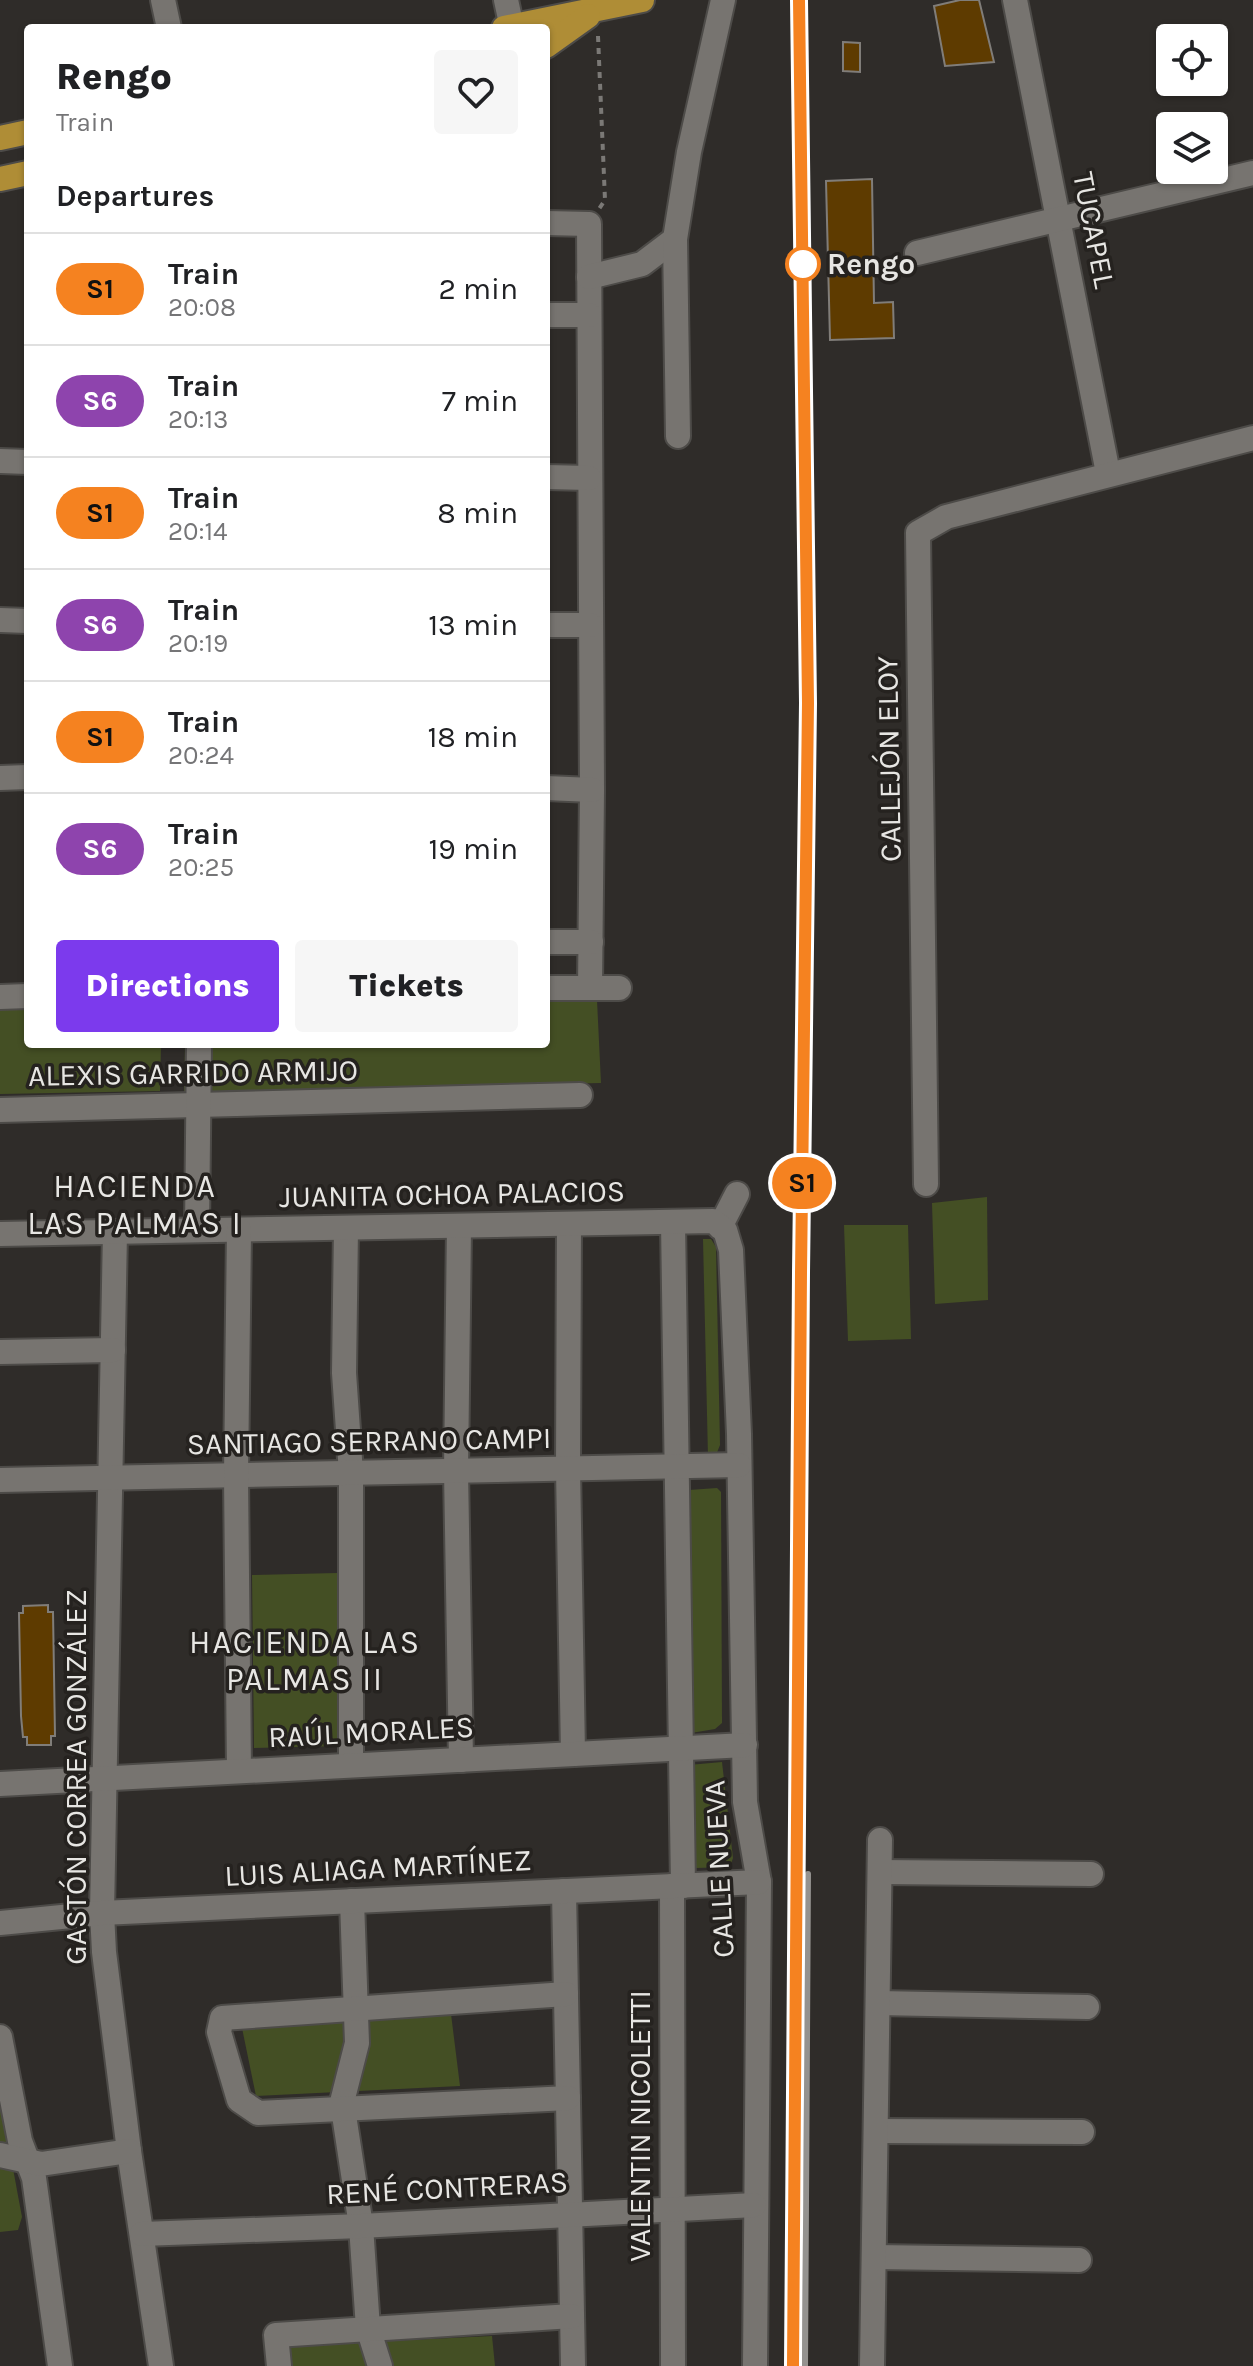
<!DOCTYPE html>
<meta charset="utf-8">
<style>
body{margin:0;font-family:Karla,sans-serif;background:#f6f6f6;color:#202124;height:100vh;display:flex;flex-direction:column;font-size:30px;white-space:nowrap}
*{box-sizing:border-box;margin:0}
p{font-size:26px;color:#757577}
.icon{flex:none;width:44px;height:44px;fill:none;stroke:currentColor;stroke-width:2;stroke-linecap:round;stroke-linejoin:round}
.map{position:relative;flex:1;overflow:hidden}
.sheet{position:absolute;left:24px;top:24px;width:526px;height:1024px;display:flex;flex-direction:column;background:#fff;border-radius:8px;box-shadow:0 2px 6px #0004}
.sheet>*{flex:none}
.badge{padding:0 16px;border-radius:26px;font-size:28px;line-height:52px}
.tools{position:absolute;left:1156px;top:24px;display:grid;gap:16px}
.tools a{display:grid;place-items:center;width:72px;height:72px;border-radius:8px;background:#fff;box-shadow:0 2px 6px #0004;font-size:40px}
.map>.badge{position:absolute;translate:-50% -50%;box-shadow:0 0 0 4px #fff}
h2{padding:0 32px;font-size:30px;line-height:72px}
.round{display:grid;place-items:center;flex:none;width:84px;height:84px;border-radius:8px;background:#f6f6f6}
.headline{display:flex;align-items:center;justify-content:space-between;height:136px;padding:0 32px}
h1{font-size:38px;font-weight:800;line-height:60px}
.button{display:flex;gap:16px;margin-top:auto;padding:16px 32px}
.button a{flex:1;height:92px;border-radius:8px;background:#7c3aed;color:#fff;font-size:32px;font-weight:800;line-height:92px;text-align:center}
.button a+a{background:#f6f6f6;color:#202124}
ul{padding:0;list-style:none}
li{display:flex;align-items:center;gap:24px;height:112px;padding:0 32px;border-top:2px solid #e0e0e0}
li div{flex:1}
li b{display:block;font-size:30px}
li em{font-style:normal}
li .badge{min-width:88px;font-weight:700;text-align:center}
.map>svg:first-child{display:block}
.green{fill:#444f24}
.building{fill:#5e3b00;stroke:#807d79;stroke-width:2}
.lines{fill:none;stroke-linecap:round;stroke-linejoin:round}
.minor-casing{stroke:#4d4b48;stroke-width:28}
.major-casing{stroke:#4d4b48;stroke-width:28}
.path{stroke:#7b7976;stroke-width:4;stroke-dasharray:6 6;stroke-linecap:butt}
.minor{stroke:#777470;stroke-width:24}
.major{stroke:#af8d36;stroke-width:24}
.rail{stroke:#94928f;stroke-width:6}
.line-casing{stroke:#fff;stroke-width:18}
.line{stroke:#f58220;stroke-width:12}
.stop-dot{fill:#fff;stroke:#f58220;stroke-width:4}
.labels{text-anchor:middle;stroke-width:7;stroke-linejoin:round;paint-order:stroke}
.street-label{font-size:30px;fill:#e7e6e3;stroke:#25221f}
.stop-label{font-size:30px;font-weight:bold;fill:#e7e6e3;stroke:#25221f;text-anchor:start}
.neighbourhood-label{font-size:32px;letter-spacing:2px;fill:#e7e6e3;stroke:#25221f}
</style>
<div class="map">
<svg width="1253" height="2366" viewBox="0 0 1253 2366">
<rect width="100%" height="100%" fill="#2f2c29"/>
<g class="green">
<polygon points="546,1000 597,1000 601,1083 184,1092 185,1044 546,1044"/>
<polygon points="28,1002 28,1044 161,1044 160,1091 0,1094 0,1003"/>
<polygon points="987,1197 988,1300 935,1304 932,1203"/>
<polygon points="844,1225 908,1225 911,1339 848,1341"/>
<polygon points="703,1239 711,1239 716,1247 720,1445 716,1455 708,1457"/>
<polygon points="717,1488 721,1492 722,1723 715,1729 691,1733 689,1490"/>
<polygon points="337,1573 340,1746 254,1748 252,1575"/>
<polygon points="722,1762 733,1858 730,1867 696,1868 690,1864 689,1765"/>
<polygon points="451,2014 460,2086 256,2096 242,2028"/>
<polygon points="0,2099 22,2217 18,2230 0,2232"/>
<polygon points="492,2336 495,2366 287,2366 286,2346"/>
</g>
<g class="building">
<polygon points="960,0 979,0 994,62 945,66 934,6"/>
<polygon points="843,42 860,43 860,72 843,71"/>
<polygon points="872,179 874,303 893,302 894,338 830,340 826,181"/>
<polygon points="48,1605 48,1612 53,1612 55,1736 51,1736 51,1745 27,1745 27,1737 23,1737 21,1716 19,1613 23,1613 23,1606"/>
</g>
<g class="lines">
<g class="minor-casing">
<g id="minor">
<polyline points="163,0 169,28"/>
<polyline points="506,0 512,28"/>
<polyline points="1015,0 1108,473"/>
<polyline points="546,223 589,224 592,790 590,988"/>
<polyline points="917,253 1253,173"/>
<polyline points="589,277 642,264 675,239"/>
<polyline points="546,315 589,315"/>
<polyline points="678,436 675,239 689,152 723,0"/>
<polyline points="0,461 28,462"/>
<polyline points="546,477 589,478"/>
<polyline points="0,620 28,621"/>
<polyline points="546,625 590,625"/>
<polyline points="0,778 28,777"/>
<polyline points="546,788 592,790"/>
<polyline points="546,942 591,942"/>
<polyline points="546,988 619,988"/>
<polyline points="0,997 28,996"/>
<polyline points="0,1110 580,1095"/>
<polyline points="926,1184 918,533 946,517 1253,438"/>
<polyline points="673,1222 683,1886"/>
<polyline points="569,1224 568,1468 573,1754"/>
<polyline points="459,1226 456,1471 461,1760"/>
<polyline points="720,1227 737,1194"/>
<polyline points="346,1228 344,1373 351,1473 351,1765"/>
<polyline points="197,1230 199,1044"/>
<polyline points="115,1232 102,1913 104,1952 129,2151 161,2366"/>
<polyline points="0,1234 713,1221 725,1230 731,1250 739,1434 745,1802 759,1882 755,2366"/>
<polyline points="0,1352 113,1350"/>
<polyline points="0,1480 739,1465"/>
<polyline points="239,1771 236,1476 239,1230"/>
<polyline points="0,1784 745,1745"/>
<polyline points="880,1872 1091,1874"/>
<polyline points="672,1886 673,2366"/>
<polyline points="564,1891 573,2366"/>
<polyline points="352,1901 357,2043 342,2102 361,2226 368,2328 380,2366"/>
<polyline points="0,1923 102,1913 759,1882"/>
<polyline points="566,1994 222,2018 219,2032 239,2100 258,2113 568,2098"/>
<polyline points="878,2003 1087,2007"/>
<polyline points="0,2037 20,2141 34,2178 60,2366"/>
<polyline points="876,2131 1082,2132"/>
<polyline points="0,2155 41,2164 129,2151"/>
<polyline points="142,2234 361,2226 754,2205"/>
<polyline points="874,2257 1079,2260"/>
<polyline points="279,2366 276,2335 572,2316"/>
<polyline points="872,2366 880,1840"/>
</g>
</g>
<g class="major-casing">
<g id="major">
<polyline points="504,28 642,0"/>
<polyline points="546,46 588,16"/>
<polyline points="0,138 28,132"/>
<polyline points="0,179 28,173"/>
</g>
</g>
<polyline class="path" points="598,36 605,200 599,209"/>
<use href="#minor" class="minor"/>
<use href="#major" class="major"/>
<g class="rail">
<polyline points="793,2366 801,1273 808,703 799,0"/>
<polyline points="805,2366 808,1874"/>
</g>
</g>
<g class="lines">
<g class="line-casing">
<polyline id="line" points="793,2366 801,1273 808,703 799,0"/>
</g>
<use href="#line" class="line"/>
</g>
<circle class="stop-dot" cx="803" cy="264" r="16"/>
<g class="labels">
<g class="street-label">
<text transform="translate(1094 230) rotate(79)" y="10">TUCAPEL</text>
<text transform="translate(889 759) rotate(-91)" y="10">CALLEJÓN ELOY</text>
<text transform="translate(193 1073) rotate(-1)" y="10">ALEXIS GARRIDO ARMIJO</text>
<text transform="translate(452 1194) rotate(-1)" y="10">JUANITA OCHOA PALACIOS</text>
<text transform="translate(369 1441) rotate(-1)" y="10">SANTIAGO SERRANO CAMPI</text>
<text transform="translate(371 1732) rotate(-3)" y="10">RAÚL MORALES</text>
<text transform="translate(76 1777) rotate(-90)" y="10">GASTÓN CORREA GONZÁLEZ</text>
<text transform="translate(378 1868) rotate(-3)" y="10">LUIS ALIAGA MARTÍNEZ</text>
<text transform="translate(719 1869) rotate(-93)" y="10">CALLE NUEVA</text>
<text transform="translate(640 2126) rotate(-90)" y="10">VALENTIN NICOLETTI</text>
<text transform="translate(447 2188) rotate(-3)" y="10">RENÉ CONTRERAS</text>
</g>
<g class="stop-label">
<text x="827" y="274">Rengo</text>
</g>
<g class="neighbourhood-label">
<text x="135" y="1197">HACIENDA<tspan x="135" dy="37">LAS PALMAS I</tspan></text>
<text x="305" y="1653">HACIENDA LAS<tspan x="305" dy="37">PALMAS II</tspan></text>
</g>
</g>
</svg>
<div class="tools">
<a><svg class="icon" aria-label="locate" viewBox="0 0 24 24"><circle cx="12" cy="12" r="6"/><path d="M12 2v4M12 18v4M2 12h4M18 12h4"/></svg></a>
<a><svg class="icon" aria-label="layers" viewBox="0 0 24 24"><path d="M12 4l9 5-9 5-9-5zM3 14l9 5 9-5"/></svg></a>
</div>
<b class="badge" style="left:802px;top:1183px;background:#f58220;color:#111">S1</b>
<section class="sheet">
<div class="headline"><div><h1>Rengo</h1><p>Train</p></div><a class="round"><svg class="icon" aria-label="heart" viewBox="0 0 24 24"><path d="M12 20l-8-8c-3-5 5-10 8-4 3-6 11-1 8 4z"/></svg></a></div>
<h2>Departures</h2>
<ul>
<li><span class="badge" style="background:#f58220;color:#111">S1</span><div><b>Train</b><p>20:08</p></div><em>2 min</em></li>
<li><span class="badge" style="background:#8e44ad;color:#fff">S6</span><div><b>Train</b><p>20:13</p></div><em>7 min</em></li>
<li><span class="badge" style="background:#f58220;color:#111">S1</span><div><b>Train</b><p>20:14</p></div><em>8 min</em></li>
<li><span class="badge" style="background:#8e44ad;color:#fff">S6</span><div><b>Train</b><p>20:19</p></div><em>13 min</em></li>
<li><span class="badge" style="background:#f58220;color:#111">S1</span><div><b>Train</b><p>20:24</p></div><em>18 min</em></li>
<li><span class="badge" style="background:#8e44ad;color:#fff">S6</span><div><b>Train</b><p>20:25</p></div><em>19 min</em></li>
</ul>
<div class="button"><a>Directions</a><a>Tickets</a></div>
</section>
</div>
